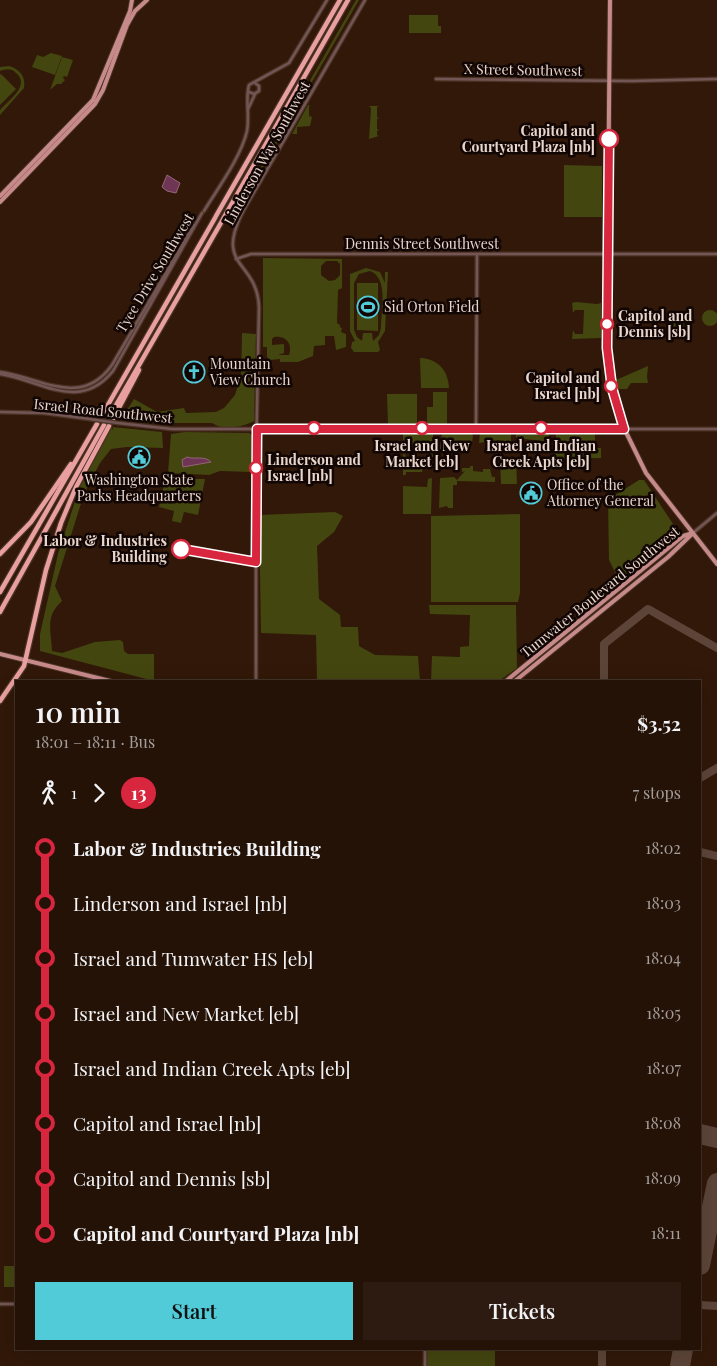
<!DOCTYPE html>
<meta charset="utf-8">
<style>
body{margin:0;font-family:"Playfair Display",serif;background:#2d1b11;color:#f1f3f6;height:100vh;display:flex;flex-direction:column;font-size:19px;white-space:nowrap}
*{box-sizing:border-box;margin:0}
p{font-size:16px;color:#a39e9b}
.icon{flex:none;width:28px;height:28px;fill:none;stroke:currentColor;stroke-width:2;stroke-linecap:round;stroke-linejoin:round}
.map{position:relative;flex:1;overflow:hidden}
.panel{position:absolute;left:15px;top:680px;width:686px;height:670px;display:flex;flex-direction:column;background:#251207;border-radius:0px;box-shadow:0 5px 20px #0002,0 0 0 1px #423228}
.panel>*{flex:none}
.badge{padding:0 10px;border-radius:16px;font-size:18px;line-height:32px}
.map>.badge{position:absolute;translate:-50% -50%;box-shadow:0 0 0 2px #fff}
.legs{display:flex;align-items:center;gap:8px;height:55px;padding:0 20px;font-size:16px}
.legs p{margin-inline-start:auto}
.summary{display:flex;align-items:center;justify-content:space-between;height:85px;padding:0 20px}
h1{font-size:28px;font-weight:600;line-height:38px}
.action{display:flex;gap:10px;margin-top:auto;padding:10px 20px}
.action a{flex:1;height:58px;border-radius:0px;background:#52cbd9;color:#111;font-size:20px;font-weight:600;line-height:58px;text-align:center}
.action a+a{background:#2d1b11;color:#f1f3f6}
ul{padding:0 20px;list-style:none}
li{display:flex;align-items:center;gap:18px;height:55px;font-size:19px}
li i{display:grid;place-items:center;width:8px;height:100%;margin:0 6px;background:currentColor}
li i::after{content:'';width:12px;height:12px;margin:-6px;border:4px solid;border-radius:50%;background:#251207}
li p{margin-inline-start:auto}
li:first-child i{background:linear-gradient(#0000 50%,currentColor 0)}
li:last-child i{background:linear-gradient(currentColor 50%,#0000 0)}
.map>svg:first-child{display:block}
.green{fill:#43460f;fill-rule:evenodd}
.water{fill:#6e3654;stroke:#936678}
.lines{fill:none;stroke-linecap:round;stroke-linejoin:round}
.taxiway{stroke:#5c4538;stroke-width:8}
.runway{stroke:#5c4538;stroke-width:20}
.minor-casing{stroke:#4b3324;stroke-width:5}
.major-casing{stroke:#4b3324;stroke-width:6}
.highway-casing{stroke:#4b3324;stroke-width:7}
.minor{stroke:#735555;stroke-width:2.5}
.major{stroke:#c78a8b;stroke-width:4}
.highway{stroke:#e99fa0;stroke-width:4.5}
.minor-bridge-casing{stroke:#4b3324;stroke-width:5;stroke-linecap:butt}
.minor-bridge{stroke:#735555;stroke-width:2.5}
.line-1-casing{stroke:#fff;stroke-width:11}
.line-1{stroke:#d7263d;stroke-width:8}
.stop-1-dot{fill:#fff;stroke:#d7263d;stroke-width:2.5}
.labels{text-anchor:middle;stroke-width:5;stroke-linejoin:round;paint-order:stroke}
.street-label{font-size:14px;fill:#e8d6cd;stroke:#110603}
.stop-label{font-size:14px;font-weight:bold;fill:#e8d6cd;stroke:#110603;text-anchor:end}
.poi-label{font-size:14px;fill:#e8d6cd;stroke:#110603;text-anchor:start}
</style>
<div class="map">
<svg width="717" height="1366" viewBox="0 0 717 1366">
<rect width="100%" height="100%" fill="#311809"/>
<g class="green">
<polygon points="356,0 359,0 231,223 229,222"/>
<polygon points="409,15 438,15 438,26 441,26 441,33 409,33"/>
<polygon points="51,53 62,56 55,75 32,67 37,55 43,57"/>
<polygon points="62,57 73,60 67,77 64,76 63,78 65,80 61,84 57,84 50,90"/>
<path d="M9,66C20,69 26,77 24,88L0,115V110C8,101 31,85 16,73C11,68 6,69 0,71V67Z"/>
<polygon points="1,74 16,89 0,105 0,75"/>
<polygon points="308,105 311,106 309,106 309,116 312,117 310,126 297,127 297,134 292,134"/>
<polygon points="369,106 379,106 377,107 377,117 379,118 377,119 377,129 379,130 377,131 377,135 379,136 369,139 371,108"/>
<polygon points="564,165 602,166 602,217 564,217"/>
<path d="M263,258L342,259V288L338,290L337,323L341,326L339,327L342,328L341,332L346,334V347L336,350L334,336H325V345L314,346L313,356L298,362H280V359L270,360L267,357V347H263ZM326,261H337L340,264V275L335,280L329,281L321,275V266ZM274,337C286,335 293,344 289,355H278L284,353V344L272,345V339Z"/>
<path d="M366,268L380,272L385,283V272H388L385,331L378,342L380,350L378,352H354L351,348L352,342L355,341L350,331V274ZM370,271C389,278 381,312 381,328L379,335L373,341L372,333H363L362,341L357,337L354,330V283L359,274Z"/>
<polygon points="357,283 378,283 378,331 357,330"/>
<polygon points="576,302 597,304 601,303 601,338 572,339 573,330 575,334 583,334 584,310 575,310 573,313 572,303"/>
<circle cx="710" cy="318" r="8"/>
<polygon points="669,315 684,315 685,332 666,335"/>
<path d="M242,333L256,334L254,421C243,427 223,431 212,423H148L122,418L134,399L157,412L184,408L186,413L216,412L224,408L235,395L238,385L241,382Z"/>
<path d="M420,358C438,359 448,370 449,388H421Z"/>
<polygon points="648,366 647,377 648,383 631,383 627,389 618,389 616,380"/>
<polygon points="433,392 447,392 447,424 427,424 427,407 433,407"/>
<polygon points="387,394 417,394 417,424 388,424"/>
<path d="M112,427L113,431V427L162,432L163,448L127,447L111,449L100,463L84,494L55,586L62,601C45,616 51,630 52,651L62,653L95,642L120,640L123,642L124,651L128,654H154V681L40,651V634L58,554L80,486Z"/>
<polygon points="185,432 249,433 252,435 251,472 220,471 209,475 168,473 171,434"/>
<polygon points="469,432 473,435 472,443 468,444 467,441 455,441 447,450 440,451 442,433"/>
<polygon points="480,432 511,432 511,450 497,450 491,441 479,443"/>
<polygon points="556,432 595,432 595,448 601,448 601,458 555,459"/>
<polygon points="403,433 433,433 433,449 430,446 426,449 416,440 404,454 416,465 426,455 431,457 432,453 434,460 425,460 422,472 406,472 406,475 403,475"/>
<polygon points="516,433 549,434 551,444 544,444 543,441 516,438"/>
<polygon points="500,458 516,459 517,484 501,484"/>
<polygon points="470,466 473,466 473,471 483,472 483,469 490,469 492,477 495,477 495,482 457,481 457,485 453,485 453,508 448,508 447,506 439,508 440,478 454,477 457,480 465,471 462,472 462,468 470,468"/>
<polygon points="432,478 431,514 403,514 403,486 427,487 428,479"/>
<polygon points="165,479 205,479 198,515 184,512 181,523 172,521 174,511 159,507"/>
<polygon points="639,480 644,480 679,533 674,540 620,582 609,560 608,499 610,496 617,494"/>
<polygon points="335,512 343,516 334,532 317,546 319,599 340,615 341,627 358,627 359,646 375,655 418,656 420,681 317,680 316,635 261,633 259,515"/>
<polygon points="520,514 520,593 518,602 431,602 431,516"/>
<polygon points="429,605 516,605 517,668 499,681 431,681 432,656 460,657 460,647 469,646 470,615 430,614"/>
<rect x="4" y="1266" width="12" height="21"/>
<rect x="425" y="1349" width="70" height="17"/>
</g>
<g class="water">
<polygon points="167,175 180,183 176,193 167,191 162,187"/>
<path d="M187,457C195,460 204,455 211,462L183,467L182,460Z"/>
</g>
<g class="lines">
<g class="taxiway">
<polyline points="604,681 604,644 648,609 717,648"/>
<polyline points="700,778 717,768"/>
<polyline points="700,852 717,856"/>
<polyline points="700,1305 717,1306"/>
<polyline points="602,1366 602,1349"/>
</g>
<g class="runway">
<polyline points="700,1134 717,1138"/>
<polyline points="700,1265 717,1183"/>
<polyline points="680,1366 683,1349"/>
</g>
<g class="minor-casing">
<g id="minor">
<polyline points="436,79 632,81 717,79"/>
<polyline points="249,92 254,94 259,91 259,86 255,83"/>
<polyline points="248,109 255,94"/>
<path d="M204,211C218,188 241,157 247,131C250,115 245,100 249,85L289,63L327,0"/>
<polyline points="236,259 251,254 717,254"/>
<path d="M0,372C40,377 81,409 112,365L194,225"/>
<path d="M0,374C41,380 79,413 113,371L202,213"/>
<polyline points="0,412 44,413 90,419"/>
<polyline points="118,423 172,429 717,429"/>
<polyline points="476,428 477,254"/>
<polyline points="693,533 717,513"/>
<path d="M256,681V456L259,307C257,258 211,269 246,206L365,0"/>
<polyline points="0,1304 16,1304"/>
<polyline points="425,1366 425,1349"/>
</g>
</g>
<g class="major-casing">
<g id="major">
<polyline points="610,0 607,325 612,388 622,424 646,473 717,564"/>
<polyline points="0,196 93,100 130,11 132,0"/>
<polyline points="0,202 95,104 103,90 127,25 135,11 147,0"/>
<polyline points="0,654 110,681"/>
<polyline points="506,681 683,536 693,533"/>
<polyline points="515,681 668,557 692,534"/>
</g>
</g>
<g class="highway-casing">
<g id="highway">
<polyline points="216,216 340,0"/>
<polyline points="223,219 348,0"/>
<polyline points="101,417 215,218"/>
<polyline points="108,419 222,221"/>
<polyline points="113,419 139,370"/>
<polyline points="0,554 31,522 71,464"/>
<polyline points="0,592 97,424"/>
<polyline points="0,612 104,425"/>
<polyline points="0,701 24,666 46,570 61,523 76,487 109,426"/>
</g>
</g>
<use href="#minor" class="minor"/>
<use href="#major" class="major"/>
<use href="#highway" class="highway"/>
<g class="minor-bridge-casing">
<polyline id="minor-bridge" points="90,419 118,423"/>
</g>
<use href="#minor-bridge" class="minor-bridge"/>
</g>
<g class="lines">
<g class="line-1-casing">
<polyline id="line-1" points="181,549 256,562 257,429 624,429 612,388 607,348 609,139"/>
</g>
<use href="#line-1" class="line-1"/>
</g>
<defs>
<g id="stadium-ring" transform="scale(1.125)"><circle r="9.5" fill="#110603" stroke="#52cbd9" stroke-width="1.5"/><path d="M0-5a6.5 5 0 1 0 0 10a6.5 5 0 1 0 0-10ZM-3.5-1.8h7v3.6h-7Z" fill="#52cbd9"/></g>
<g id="church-ring" transform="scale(1.125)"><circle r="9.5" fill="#110603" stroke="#52cbd9" stroke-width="1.5"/><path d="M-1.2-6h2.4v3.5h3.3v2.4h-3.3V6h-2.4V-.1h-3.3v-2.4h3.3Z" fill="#52cbd9"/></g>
<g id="civic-ring" transform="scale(1.125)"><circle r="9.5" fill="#110603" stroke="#52cbd9" stroke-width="1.5"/><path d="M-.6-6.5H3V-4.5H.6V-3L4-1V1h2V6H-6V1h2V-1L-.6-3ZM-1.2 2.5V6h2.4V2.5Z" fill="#52cbd9"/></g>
</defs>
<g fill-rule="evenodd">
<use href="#stadium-ring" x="368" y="307"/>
<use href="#church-ring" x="194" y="372"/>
<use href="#civic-ring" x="139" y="457"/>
<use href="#civic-ring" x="531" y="493"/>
</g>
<g class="stop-1-dot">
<circle cx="609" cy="139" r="9"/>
<circle cx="607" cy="324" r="6"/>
<circle cx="611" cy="386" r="6"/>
<circle cx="314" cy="428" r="6"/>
<circle cx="422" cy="428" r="6"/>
<circle cx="541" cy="428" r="6"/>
<circle cx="256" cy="468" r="6"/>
<circle cx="181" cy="549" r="9"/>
</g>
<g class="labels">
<g class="street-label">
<text transform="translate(523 70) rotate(1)" y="5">X Street Southwest</text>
<text transform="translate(267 153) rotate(-61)" y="5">Linderson Way Southwest</text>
<text x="422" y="249">Dennis Street Southwest</text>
<text transform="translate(155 273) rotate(-59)" y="5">Tyee Drive Southwest</text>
<text transform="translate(103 411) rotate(6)" y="5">Israel Road Southwest</text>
<text transform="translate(600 592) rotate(-39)" y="5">Tumwater Boulevard Southwest</text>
</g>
<g class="stop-label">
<text x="595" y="136">Capitol and<tspan x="595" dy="16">Courtyard Plaza [nb]</tspan></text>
<text x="618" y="321" text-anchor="start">Capitol and<tspan x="618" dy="16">Dennis [sb]</tspan></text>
<text x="600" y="383">Capitol and<tspan x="600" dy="16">Israel [nb]</tspan></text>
<text x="422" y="451" text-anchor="middle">Israel and New<tspan x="422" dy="16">Market [eb]</tspan></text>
<text x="541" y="451" text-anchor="middle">Israel and Indian<tspan x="541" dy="16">Creek Apts [eb]</tspan></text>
<text x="267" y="465" text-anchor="start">Linderson and<tspan x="267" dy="16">Israel [nb]</tspan></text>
<text x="167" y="546">Labor &amp; Industries<tspan x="167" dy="16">Building</tspan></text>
</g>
<g class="poi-label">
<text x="384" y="312">Sid Orton Field</text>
<text x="210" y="369">Mountain<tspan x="210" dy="16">View Church</tspan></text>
<text x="139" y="485" text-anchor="middle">Washington State<tspan x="139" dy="16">Parks Headquarters</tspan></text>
<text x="547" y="490">Office of the<tspan x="547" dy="16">Attorney General</tspan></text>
</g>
</g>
</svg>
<section class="panel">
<div class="summary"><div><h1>10 min</h1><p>18:01 – 18:11 · Bus</p></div><b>$3.52</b></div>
<div class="legs"><svg class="icon" aria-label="walk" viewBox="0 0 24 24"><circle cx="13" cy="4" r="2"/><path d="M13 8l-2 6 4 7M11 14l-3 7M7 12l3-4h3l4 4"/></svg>1<svg class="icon" aria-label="forward" viewBox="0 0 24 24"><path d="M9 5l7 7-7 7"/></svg><b class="badge" style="background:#d7263d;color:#fff">13</b><p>7 stops</p></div>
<ul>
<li><i style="color:#d7263d"></i><b>Labor &amp; Industries Building</b><p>18:02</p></li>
<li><i style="color:#d7263d"></i><span>Linderson and Israel [nb]</span><p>18:03</p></li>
<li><i style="color:#d7263d"></i><span>Israel and Tumwater HS [eb]</span><p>18:04</p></li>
<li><i style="color:#d7263d"></i><span>Israel and New Market [eb]</span><p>18:05</p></li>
<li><i style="color:#d7263d"></i><span>Israel and Indian Creek Apts [eb]</span><p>18:07</p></li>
<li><i style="color:#d7263d"></i><span>Capitol and Israel [nb]</span><p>18:08</p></li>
<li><i style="color:#d7263d"></i><span>Capitol and Dennis [sb]</span><p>18:09</p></li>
<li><i style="color:#d7263d"></i><b>Capitol and Courtyard Plaza [nb]</b><p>18:11</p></li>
</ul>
<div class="action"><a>Start</a><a>Tickets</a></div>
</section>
</div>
